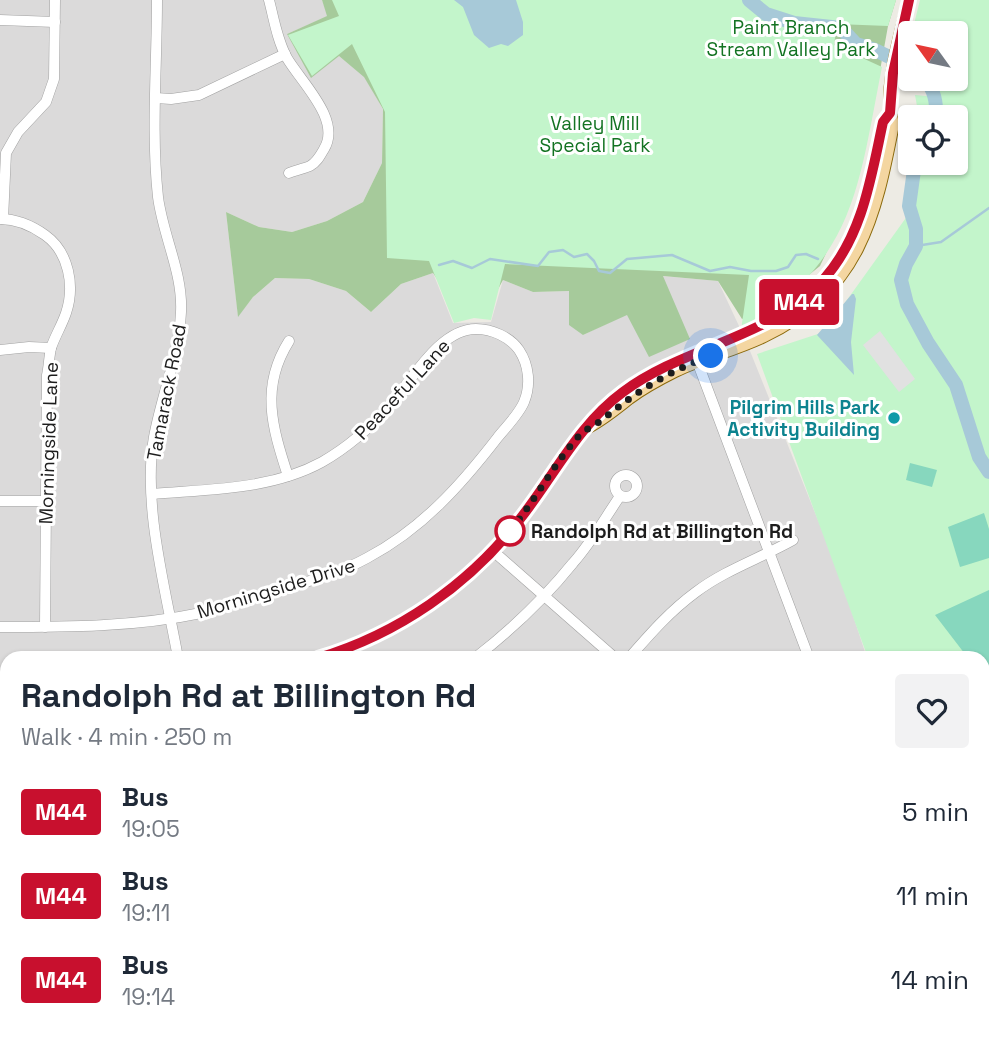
<!DOCTYPE html>
<meta charset="utf-8">
<style>
body{margin:0;font-family:"Space Grotesk",sans-serif;background:#f2f2f3;color:#1f2937;height:100vh;display:flex;flex-direction:column;font-size:26px;white-space:nowrap}
*{box-sizing:border-box;margin:0}
p{font-size:23px;color:#747a83}
.icon{flex:none;width:38px;height:38px;fill:none;stroke:currentColor;stroke-width:2;stroke-linecap:round;stroke-linejoin:round}
.map{position:relative;flex:1;overflow:hidden}
.details{position:absolute;left:0px;top:651px;width:990px;height:387px;display:flex;flex-direction:column;background:#fff;border-radius:21px 21px 0 0;box-shadow:0 2px 5px #0004}
.details>*{flex:none}
.badge{padding:0 14px;border-radius:5px;font-size:24px;line-height:46px}
.needle{width:46px;rotate:303deg}
.fabs{position:absolute;left:898px;top:21px;display:grid;gap:14px}
.fabs a{display:grid;place-items:center;width:70px;height:70px;border-radius:7px;background:#fff;box-shadow:0 2px 5px #0004;font-size:35px}
.you{position:absolute;width:35px;height:35px;margin:-18px;border:5px solid #fff;border-radius:50%;background:#1a73e8;box-shadow:0 0 0 10px #1a73e833}
.map>.badge{position:absolute;translate:-50% -50%;box-shadow:0 0 0 4px #fff}
.round{display:grid;place-items:center;flex:none;width:74px;height:74px;border-radius:7px;background:#f2f2f3}
.summary{display:flex;align-items:center;justify-content:space-between;height:119px;padding:0 21px}
h1{font-size:33px;font-weight:700;line-height:52px}
ul{padding:0;list-style:none}
li{display:flex;align-items:center;gap:21px;height:84px;padding:0 21px}
li div{flex:1}
li b{display:block;font-size:26px}
li em{font-style:normal}
li .badge{min-width:77px;font-weight:700;text-align:center}
.map>svg:first-child{display:block}
.residential{fill:#dbdada}
.forest{fill:#a6ca9b}
.park{fill:#c3f5cb}
.pitch{fill:#87d7be}
.parking{fill:#e1e1e1}
.water{fill:#a7c9d8}
.lines{fill:none;stroke-linecap:round;stroke-linejoin:round}
.stream{stroke:#a7c9d8;stroke-width:2.5}
.river{stroke:#a7c9d8;stroke-width:14}
.minor-casing{stroke:#a1a1a1;stroke-width:11}
.major-casing{stroke:#8b690b;stroke-width:14}
.minor{stroke:#fff;stroke-width:10}
.major{stroke:#f4d6a1;stroke-width:12}
.line-casing{stroke:#fff;stroke-width:16}
.line{stroke:#c8102e;stroke-width:10}
.walk{stroke:#1d1d1d;stroke-width:7;stroke-dasharray:0 12.6}
.culture-dot{fill:#0f9aa8;stroke:#fff;stroke-width:2.5}
.stop-dot{fill:#fff;stroke:#c8102e;stroke-width:3.5}
.labels{text-anchor:middle;stroke-width:6;stroke-linejoin:round;paint-order:stroke}
.park-label{font-size:19px;fill:#137322;stroke:#fff}
.street-label{font-size:19px;fill:#1d1d1d;stroke:#fff}
.culture-label{font-size:19px;font-weight:bold;fill:#0d838f;stroke:#fff;text-anchor:end}
.stop-label{font-size:19px;font-weight:bold;fill:#1d1d1d;stroke:#fff;text-anchor:start}
</style>
<div class="map">
<svg width="989" height="1037" viewBox="0 0 989 1037">
<rect width="100%" height="100%" fill="#edebe4"/>
<g class="residential">
<polygon points="0,0 322,0 328,16 287,34 339,56 364,76 383,109 382,163 363,202 327,221 292,232 259,227 226,212 238,316 253,297 275,278 309,279 346,291 371,312 401,284 433,273 453,323 491,322 503,280 533,292 570,291 583,335 627,314 662,276 718,281 746,341 838,570 867,658 7,658 7,1031 686,1031 682,1037 0,1037"/>
<polygon points="989,978 989,1037 885,1037 882,1031 984,1031 984,980"/>
</g>
<g class="forest">
<polygon points="322,0 896,0 888,26 871,121 830,245 820,266 767,309 742,319 718,281 663,276 690,339 649,357 627,315 583,335 569,325 569,291 533,292 503,280 496,293 449,297 433,273 401,284 371,312 346,291 309,279 275,278 253,297 238,317 226,212 259,227 292,232 327,221 363,202 382,163 383,109 364,77 339,56 311,78 287,34 327,16"/>
<polygon points="686,1031 882,1031 885,1037 682,1037"/>
</g>
<g class="park">
<path d="M332,0H896L888,26L837,24L834,45L882,67C858,187 856,261 741,330L749,275L505,264L491,320L474,318L454,323L429,261L387,258L385,112L352,44L312,76L288,35L339,16Z"/>
<polygon points="920,0 989,0 989,976 984,978 984,658 868,658 757,354 824,332 913,208 919,163 956,163 956,117 919,117 915,95 937,97 940,79 956,79 956,33 931,33 914,24"/>
</g>
<g class="pitch">
<polygon points="910,463 937,470 932,487 906,480"/>
<polygon points="984,513 989,529 989,558 960,567 948,527"/>
<polygon points="989,590 989,671 984,671 984,658 968,658 935,615"/>
</g>
<polygon class="parking" points="880,331 915,379 899,392 863,345"/>
<g class="water">
<polygon points="454,0 516,0 523,22 523,35 508,46 501,44 489,48 474,35 463,7"/>
<polygon points="852,294 854,294 856,299 851,342 854,375 817,335"/>
</g>
<g class="lines">
<g class="stream">
<polyline points="956,37 956,36"/>
<polyline points="916,246 941,242 989,208"/>
<polyline points="439,265 453,261 472,268 490,259 538,266 549,252 563,250 574,257 587,254 594,261 599,271 610,273 627,259 672,255 710,271 730,267 751,271 776,271 788,267 796,255 806,254 818,259"/>
<polyline points="984,945 989,945"/>
<polyline points="803,1037 807,1031"/>
</g>
<g class="river">
<polyline points="749,0 766,14 794,23 841,28 856,44 875,50 910,67"/>
<path d="M925,79C934,89 937,104 936,117"/>
<polyline points="915,163 909,206 916,229 916,246 906,264 901,280 907,304 928,343 956,385 979,457 989,472"/>
</g>
<g class="minor-casing">
<g id="minor">
<path d="M157,0C157,65 151,132 158,197C163,236 183,273 181,312C179,355 162,394 154,437C142,504 166,591 178,658"/>
<path d="M269,0C274,19 277,40 287,58C301,82 342,120 324,149C320,156 317,162 310,166C303,169 296,170 289,173"/>
<polyline points="0,20 55,22"/>
<polyline points="156,98 171,99 199,95 285,54"/>
<path d="M0,219C17,219 31,225 45,235C69,252 75,286 66,313C62,325 55,336 51,348C49,357 49,366 47,375L45,627"/>
<polyline points="3,219 6,153 18,132 46,102 54,79 55,0"/>
<polyline points="0,350 29,347 51,348"/>
<polyline points="697,361 809,658"/>
<circle cx="626" cy="486" r="11"/>
<path d="M288,476C272,427 260,387 289,341"/>
<polyline points="0,501 45,501"/>
<polyline points="493,551 615,658"/>
<path d="M0,627C67,627 135,627 201,613C226,607 251,598 275,591C306,582 338,574 367,558C422,529 461,485 498,437C507,426 519,414 524,402C531,385 529,365 519,350C510,337 492,329 476,329C439,329 412,381 389,406C370,428 348,447 322,462C271,490 209,489 152,494"/>
<path d="M475,658C511,630 544,599 573,563C591,543 605,518 620,496"/>
<path d="M629,658C650,634 670,611 696,592C725,570 761,558 793,540"/>
<polyline points="0,885 7,887"/>
<polyline points="221,1031 226,1037"/>
<polyline points="949,1031 951,1037"/>
<polyline points="27,1037 36,1031"/>
</g>
</g>
<g class="major-casing">
<g id="major">
<path d="M586,428C602,420 615,409 629,398C644,387 659,379 675,371C704,357 735,350 764,336C859,291 875,217 893,124C883,89 901,35 909,0"/>
<path d="M318,658C398,634 469,585 520,519C554,476 578,425 623,392C686,345 770,339 824,279C864,235 871,177 883,122L890,113"/>
<polyline points="0,703 7,703"/>
</g>
</g>
<use href="#minor" class="minor"/>
<use href="#major" class="major"/>
</g>
<g class="lines">
<g class="line-casing">
<path id="line" d="M318,658C398,634 469,585 520,519C554,476 578,425 623,392C686,345 771,339 824,279C863,235 871,177 883,122L890,113L893,73L909,0"/>
</g>
<use href="#line" class="line"/>
<path class="walk" d="M510,531L507,535C533,504 551,468 577,438C585,429 594,426 603,419C636,392 670,370 711,356"/>
</g>
<circle class="culture-dot" cx="894" cy="418" r="7"/>
<circle class="stop-dot" cx="510" cy="531" r="14"/>
<g class="labels">
<g class="park-label">
<text x="791" y="34">Paint Branch<tspan x="791" dy="22">Stream Valley Park</tspan></text>
<text x="595" y="130">Valley Mill<tspan x="595" dy="22">Special Park</tspan></text>
</g>
<g class="street-label">
<text transform="translate(402 389) rotate(-47)" y="7">Peaceful Lane</text>
<text transform="translate(166 392) rotate(-79)" y="7">Tamarack Road</text>
<text transform="translate(48 443) rotate(-88)" y="7">Morningside Lane</text>
<text transform="translate(276 588) rotate(-17)" y="7">Morningside Drive</text>
</g>
<g class="culture-label">
<text x="880" y="414">Pilgrim Hills Park<tspan x="880" dy="22">Activity Building</tspan></text>
</g>
<g class="stop-label">
<text x="531" y="538">Randolph Rd at Billington Rd</text>
</g>
</g>
</svg>
<div class="fabs">
<a><svg class="needle" viewBox="-14 -14 28 28"><path d="M0-13l5 13h-10z" fill="#e53935"/><path d="M0 13l5-13h-10z" fill="#747a83"/></svg></a>
<a><svg class="icon" aria-label="locate" viewBox="0 0 24 24"><circle cx="12" cy="12" r="6"/><path d="M12 2v4M12 18v4M2 12h4M18 12h4"/></svg></a>
</div>
<div class="you" style="left:711px;top:356px"></div>
<b class="badge" style="left:799px;top:302px;background:#c8102e;color:#fff">M44</b>
<section class="details">
<div class="summary"><div><h1>Randolph Rd at Billington Rd</h1><p>Walk · 4 min · 250 m</p></div><a class="round"><svg class="icon" aria-label="heart" viewBox="0 0 24 24"><path d="M12 20l-8-8c-3-5 5-10 8-4 3-6 11-1 8 4z"/></svg></a></div>
<ul>
<li><span class="badge" style="background:#c8102e;color:#fff">M44</span><div><b>Bus</b><p>19:05</p></div><em>5 min</em></li>
<li><span class="badge" style="background:#c8102e;color:#fff">M44</span><div><b>Bus</b><p>19:11</p></div><em>11 min</em></li>
<li><span class="badge" style="background:#c8102e;color:#fff">M44</span><div><b>Bus</b><p>19:14</p></div><em>14 min</em></li>
</ul>
</section>
</div>
